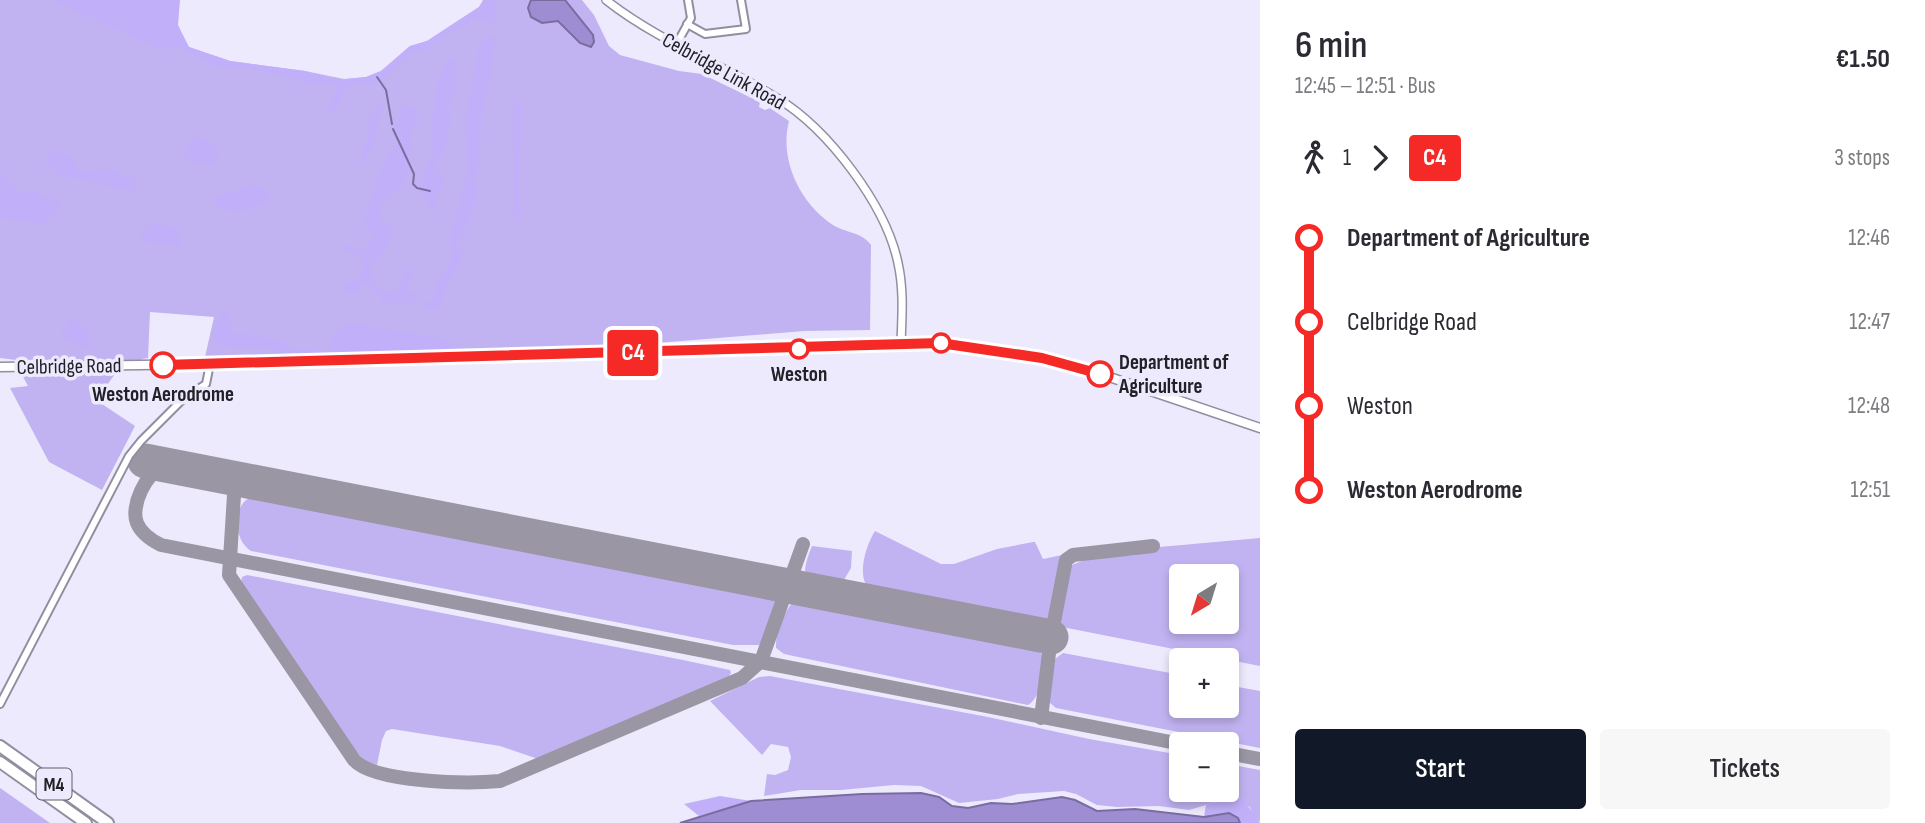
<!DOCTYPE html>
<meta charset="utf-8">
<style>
body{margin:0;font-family:"Sofia Sans Condensed",sans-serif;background:#f7f7f7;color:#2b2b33;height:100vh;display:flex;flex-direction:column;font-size:26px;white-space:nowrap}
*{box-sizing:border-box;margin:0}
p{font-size:23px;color:#7c7c81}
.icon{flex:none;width:38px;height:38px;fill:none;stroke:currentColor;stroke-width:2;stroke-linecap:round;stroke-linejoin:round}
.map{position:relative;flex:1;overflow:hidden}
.drawer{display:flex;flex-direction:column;background:#fff;width:665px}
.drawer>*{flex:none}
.badge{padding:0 14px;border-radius:5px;font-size:24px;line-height:46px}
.needle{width:46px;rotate:218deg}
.buttons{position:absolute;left:1169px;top:564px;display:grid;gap:14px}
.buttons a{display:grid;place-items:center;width:70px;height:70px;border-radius:7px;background:#fff;box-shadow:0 4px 10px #0003;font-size:35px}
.map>.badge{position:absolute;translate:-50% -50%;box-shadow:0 0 0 4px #fff}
.legs{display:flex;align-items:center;gap:10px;height:77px;padding:0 35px;font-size:23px}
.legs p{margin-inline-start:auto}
.overview{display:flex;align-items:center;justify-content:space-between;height:119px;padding:0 35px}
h1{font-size:38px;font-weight:600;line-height:52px}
.action{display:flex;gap:14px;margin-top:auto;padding:14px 35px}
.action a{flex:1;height:80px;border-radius:7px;background:#111827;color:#fff;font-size:28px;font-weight:600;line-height:80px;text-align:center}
.action a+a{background:#f7f7f7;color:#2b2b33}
ul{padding:0 35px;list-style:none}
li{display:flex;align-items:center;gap:24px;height:84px;font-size:26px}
li i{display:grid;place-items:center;width:10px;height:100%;margin:0 9px;background:currentColor}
li i::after{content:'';width:18px;height:18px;margin:-9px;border:5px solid;border-radius:50%;background:#fff}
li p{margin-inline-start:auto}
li:first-child i{background:linear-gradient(#0000 50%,currentColor 0)}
li:last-child i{background:linear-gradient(currentColor 50%,#0000 0)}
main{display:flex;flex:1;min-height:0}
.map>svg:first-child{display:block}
.green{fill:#c1b3f1;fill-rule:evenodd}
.forest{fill:#c1b0f9}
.water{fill:#9e8dd3;stroke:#796da0;stroke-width:2}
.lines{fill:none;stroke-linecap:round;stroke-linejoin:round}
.stream{stroke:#796da0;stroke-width:2}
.taxiway{stroke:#9a96a4;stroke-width:14}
.runway{stroke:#9a96a4;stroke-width:35}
.minor-casing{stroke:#928ea0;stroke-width:10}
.tertiary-casing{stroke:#928ea0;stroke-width:10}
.secondary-casing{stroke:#928ea0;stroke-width:11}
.motorway-casing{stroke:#928ea0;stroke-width:14}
.minor{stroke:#fff;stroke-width:6}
.tertiary{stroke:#fff;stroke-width:7}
.secondary{stroke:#fff;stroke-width:8}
.motorway{stroke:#fff;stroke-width:10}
.line-1-casing{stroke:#fff;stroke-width:16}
.line-1{stroke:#f52a26;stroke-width:10}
.stop-1-dot{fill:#fff;stroke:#f52a26;stroke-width:3.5}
.labels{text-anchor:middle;stroke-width:7;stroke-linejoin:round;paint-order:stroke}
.shield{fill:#eeeafd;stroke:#605d68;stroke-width:2}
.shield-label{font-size:19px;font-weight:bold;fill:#232128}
.street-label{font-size:21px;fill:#232128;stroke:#eeeafd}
.stop-label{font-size:21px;font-weight:bold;fill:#232128;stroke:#eeeafd}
</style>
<main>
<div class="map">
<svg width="1260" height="823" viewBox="0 0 1260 823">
<rect width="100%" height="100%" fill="#eeeafd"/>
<g class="green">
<path d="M0,0H105L189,47L230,61L305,71L344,79L366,77L381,71L410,46L427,41L479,7L483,0H582L594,15L609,46L620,55L679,71L702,74L760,102L759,107L765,110L770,108L789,121C779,160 800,203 833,225C846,233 862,232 871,245L870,330L804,331L559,351L337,362L254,357H205L214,317L150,312L148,358L142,359L141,361L40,363L0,358Z"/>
<polygon points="27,372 115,374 96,400 135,426 102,490 49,462 10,388 28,386 22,375"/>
<path d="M255,496L530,548L776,600L763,640L759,645H733L251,551C232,540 232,500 255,496Z"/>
<path d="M875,531L941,564H954L997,549L1033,542H1035L1043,559L1062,555L1063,561L1051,621L1041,624L868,588C857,574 866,545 875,531Z"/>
<path d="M1260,538V666L1057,626L1066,571C1075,556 1118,557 1136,555L1137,549ZM1181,576H1227V621H1181Z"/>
<path d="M812,546L852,551L851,568L841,585C807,578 797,584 812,546Z"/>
<polygon points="247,575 683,660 730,670 731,673 727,679 541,760 500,746 392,729 386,731 382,740 377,765 366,763 352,747 244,588 241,582 242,577"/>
<path d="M797,602L1033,649L1041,653L1043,656C1041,672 1043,696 1028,705L784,654L776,648C775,634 783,614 792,603Z"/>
<polygon points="1063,653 1181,675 1181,705 1227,705 1227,685 1260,691 1260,748 1056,708 1050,703 1049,695 1055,659"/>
<polygon points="770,676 988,717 1089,739 1181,755 1181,789 1227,789 1227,764 1260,770 1260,822 1253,815 1250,807 1233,797 1189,810 1159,806 1117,807 1097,805 1076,794 1064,791 1018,794 998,799 959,803 921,786 894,785 841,790 801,790 764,796 767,774 775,775 788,770 791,757 788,747 771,744 762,755 710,701 759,677"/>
<polygon points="0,788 3,790 50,823 0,823"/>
</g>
<g class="forest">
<polygon points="53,0 180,0 178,25 189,47 230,61 305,71 337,80 366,77 381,71 410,46 427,41 479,7 484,0 497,0 495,22 487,23 481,18 475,20 435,42 425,52 411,52 382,81 347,87 337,110 332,113 326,110 335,92 334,84 304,83 263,71 215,67 179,48 158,49"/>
<path d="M489,34L495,39L491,79L488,85L481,121L480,159L474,185L479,191L472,210L473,215C466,224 464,236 456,245L457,250L462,252L463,256L444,291L440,309L432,310L422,304L423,302H432L436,283L443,276L454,253L449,242L467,173L465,119L478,50L481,40Z"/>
<polygon points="453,57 456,59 456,90 449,107 451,120 447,134 448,140 434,170 436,176 440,172 444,175 439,195 435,200 436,207 432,215 427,198 418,191 433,152 430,135 437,86 444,66"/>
<polygon points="378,101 383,104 374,142 364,165 360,163 370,125 366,120 373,115"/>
<path d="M515,101L521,103C523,140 515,178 521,215L517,221L514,219L513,106Z"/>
<path d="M404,106H414L419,118L410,135L411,152L406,159L408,167L403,187C390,195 381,200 379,216L390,223C393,236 386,252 377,262L364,249L372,238L371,234L363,225L378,176L384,165L390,149L398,150L394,131Z"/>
<polygon points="193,137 210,140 218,151 218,159 212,164 192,162 182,156"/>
<path d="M53,151L72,156L79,172C102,167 113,168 134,181L135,188L131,191L63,176L43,163L49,152Z"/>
<polygon points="0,169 9,181 25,194 39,189 41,197 47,194 49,196 47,202 50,203 55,198 61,207 45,224 0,218"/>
<path d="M255,185L270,191V199C256,211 226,217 212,202L214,198L237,190L242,186Z"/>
<polygon points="153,223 178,227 178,235 182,240 181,247 141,241 141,235"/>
<path d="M347,244L363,251L371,258L374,282C380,291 390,295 400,288L406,267H410L412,273L407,290L414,294V303L383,302L380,300L381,296L370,289L367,281L359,287V293L344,291L342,285L359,278L364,266L360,257L344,249Z"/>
<path d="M224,310L229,311C232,319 228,326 232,334H250L287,343L292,349L330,351V340C335,336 345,324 350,323L445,339L453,345L450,354L284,356L270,348L218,346L212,334L217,319Z"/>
<polygon points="74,320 91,331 87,339 92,348 90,350 71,342 61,334 63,327 67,327 69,322"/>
<polygon points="720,796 751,801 699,816 684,804"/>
<polygon points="1233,797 1244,800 1260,823 1240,823 1238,818 1204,817 1206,805"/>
</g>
<g class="water">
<polygon points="531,0 565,0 593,35 594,42 591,47 580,43 558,21 542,23 531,17 528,8"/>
<polygon points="921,793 939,797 952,806 968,808 991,803 1012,804 1062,797 1075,800 1097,811 1135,809 1204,817 1229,813 1238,818 1240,823 680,823 751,801 862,794"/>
</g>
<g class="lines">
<g class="stream">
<polyline points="377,77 386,90 392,124"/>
<polyline points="393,129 414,174 413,184 417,188 430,191"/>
</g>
<g class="taxiway">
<path d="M174,467C172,467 166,467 163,467C146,472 130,507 137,523C141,533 151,540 161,545L1181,744"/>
<path d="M235,479L229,575L354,760C375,783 469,784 500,781L742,678L761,661L803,544"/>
<polyline points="1041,718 1051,637 1066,560 1073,555 1153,546"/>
<polyline points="1227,753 1260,759"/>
</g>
<polyline class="runway" points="145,461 1051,637"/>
<g class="minor-casing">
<g id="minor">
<polyline points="687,24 705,34 746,29 741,0"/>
<polyline points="676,45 691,18 688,0"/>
<polyline points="0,704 129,456 141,441 184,398 206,384 210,364"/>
</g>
</g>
<g class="tertiary-casing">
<path id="tertiary" d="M606,0C658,41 721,64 777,98C828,129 886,205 898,263C904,290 902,316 901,343"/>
</g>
<g class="secondary-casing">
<polyline id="secondary" points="0,367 210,364 940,343 1065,362 1260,428"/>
</g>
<g class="motorway-casing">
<g id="motorway">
<polyline points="0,746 108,823"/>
<polyline points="0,762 86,823"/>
</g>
</g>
<use href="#minor" class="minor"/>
<use href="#tertiary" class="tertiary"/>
<use href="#secondary" class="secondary"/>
<use href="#motorway" class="motorway"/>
</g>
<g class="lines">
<g class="line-1-casing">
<polyline id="line-1" points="163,365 940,343 1042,358 1100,374"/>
</g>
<use href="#line-1" class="line-1"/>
</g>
<g class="stop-1-dot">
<circle cx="941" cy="343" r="9"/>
<circle cx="799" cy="349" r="9"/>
<circle cx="163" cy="365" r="12"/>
<circle cx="1100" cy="374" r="12"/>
</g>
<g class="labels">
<rect class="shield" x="36.5" y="768.5" width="35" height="31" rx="5"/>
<g class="shield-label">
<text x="54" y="791">M4</text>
</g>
<g class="street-label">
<text transform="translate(724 71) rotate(29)" y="7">Celbridge Link Road</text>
<text transform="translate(69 366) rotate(-1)" y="7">Celbridge Road</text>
</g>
<g class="stop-label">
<text x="1119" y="369" text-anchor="start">Department of<tspan x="1119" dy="24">Agriculture</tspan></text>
<text x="799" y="381">Weston</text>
<text x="163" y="401">Weston Aerodrome</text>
</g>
</g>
</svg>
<div class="buttons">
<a><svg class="needle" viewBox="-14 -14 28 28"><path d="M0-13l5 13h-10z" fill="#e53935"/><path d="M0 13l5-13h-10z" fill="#7c7c81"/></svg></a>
<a>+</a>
<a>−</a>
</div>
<b class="badge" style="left:633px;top:353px;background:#f52a26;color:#fff">C4</b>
</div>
<section class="drawer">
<div class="overview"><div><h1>6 min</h1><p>12:45 – 12:51 · Bus</p></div><b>€1.50</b></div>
<div class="legs"><svg class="icon" aria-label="walk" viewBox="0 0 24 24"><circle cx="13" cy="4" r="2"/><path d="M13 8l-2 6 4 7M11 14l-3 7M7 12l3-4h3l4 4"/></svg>1<svg class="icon" aria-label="forward" viewBox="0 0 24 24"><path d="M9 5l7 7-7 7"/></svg><b class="badge" style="background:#f52a26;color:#fff">C4</b><p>3 stops</p></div>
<ul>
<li><i style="color:#f52a26"></i><b>Department of Agriculture</b><p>12:46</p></li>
<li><i style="color:#f52a26"></i><span>Celbridge Road</span><p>12:47</p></li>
<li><i style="color:#f52a26"></i><span>Weston</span><p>12:48</p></li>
<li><i style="color:#f52a26"></i><b>Weston Aerodrome</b><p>12:51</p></li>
</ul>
<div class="action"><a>Start</a><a>Tickets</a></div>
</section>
</main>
